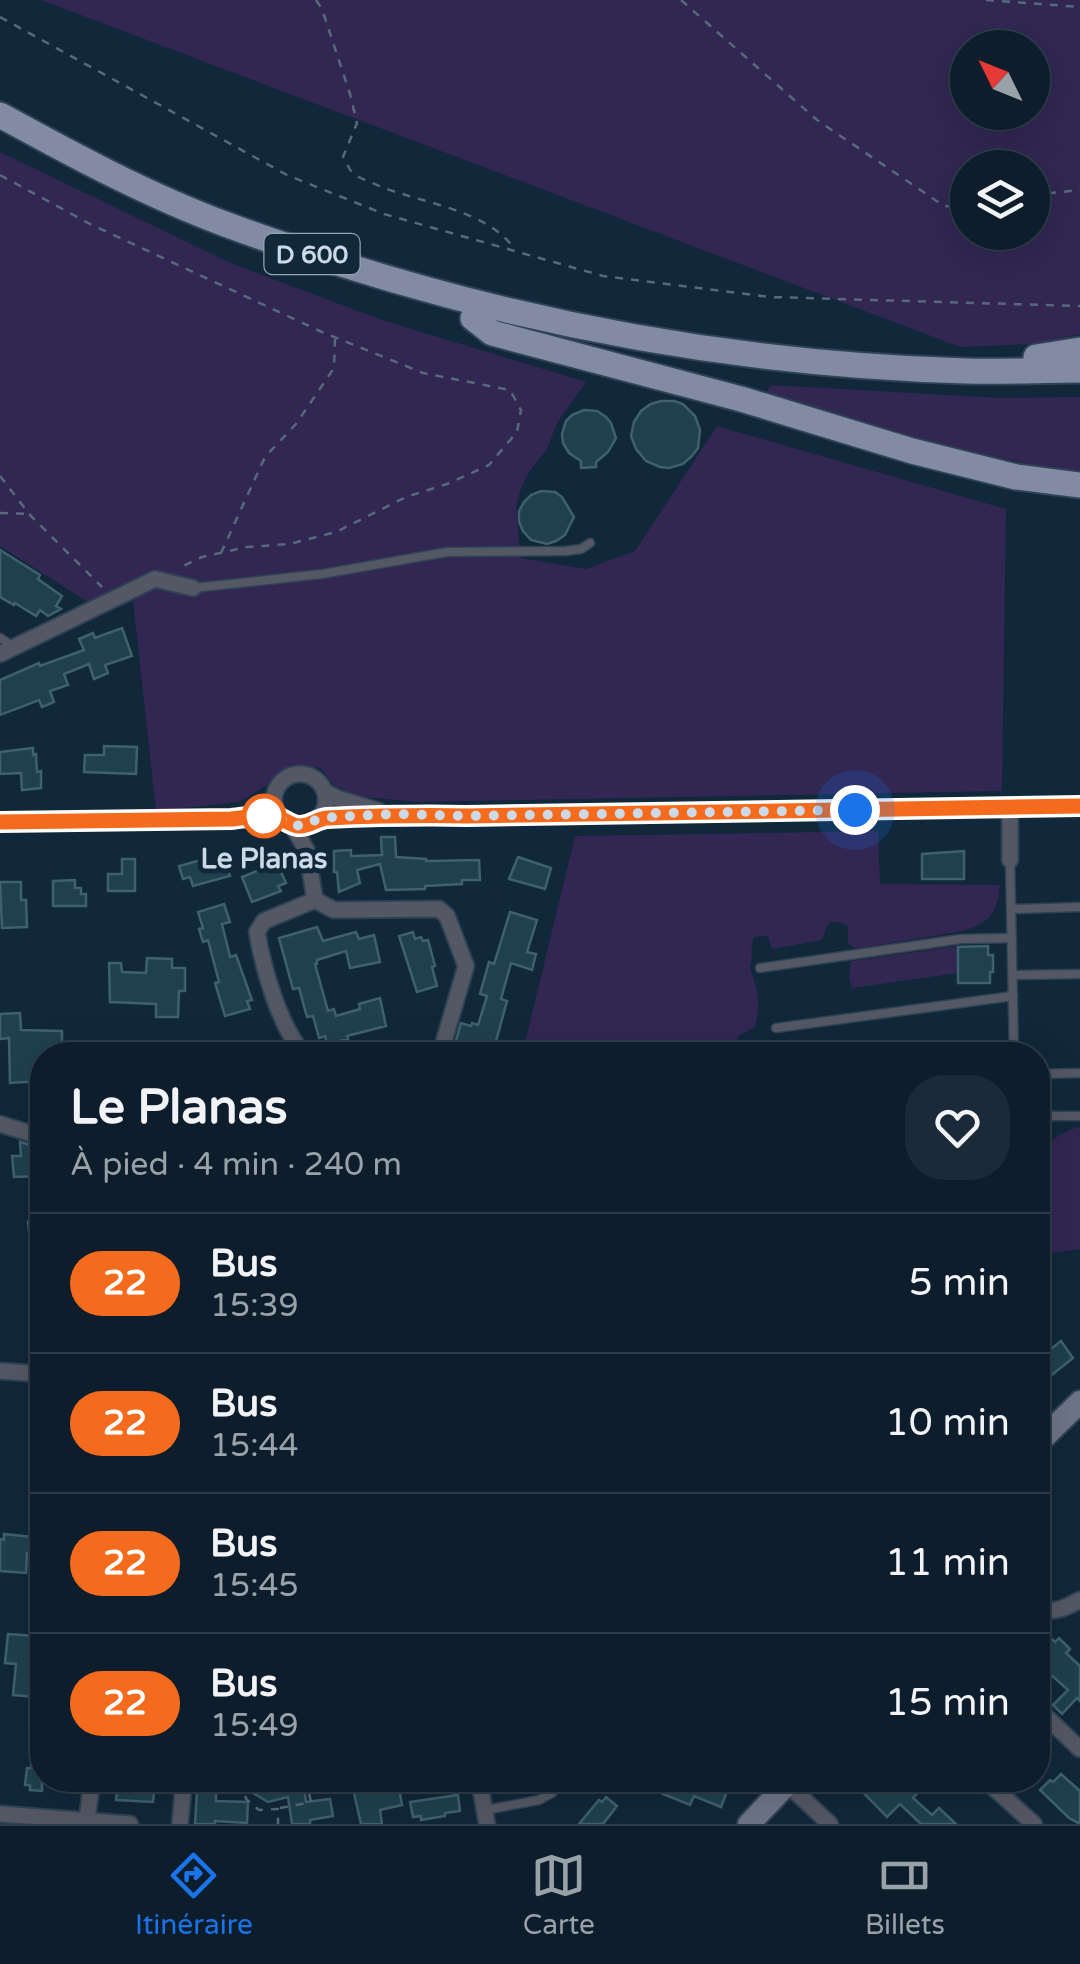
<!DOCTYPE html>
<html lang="fr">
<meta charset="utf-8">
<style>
body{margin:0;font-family:"Varela Round",sans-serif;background:#1b2a38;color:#f1f3f6;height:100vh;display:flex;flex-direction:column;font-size:38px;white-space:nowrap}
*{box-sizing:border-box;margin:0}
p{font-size:32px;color:#9aa2a9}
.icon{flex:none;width:55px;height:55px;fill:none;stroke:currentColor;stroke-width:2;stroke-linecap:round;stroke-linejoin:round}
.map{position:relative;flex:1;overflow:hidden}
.drawer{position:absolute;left:30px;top:1042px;width:1020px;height:750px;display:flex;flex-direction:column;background:#0d1d2c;border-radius:40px;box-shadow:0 10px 40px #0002,0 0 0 2px #2d3b48}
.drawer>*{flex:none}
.badge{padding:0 20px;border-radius:32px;font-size:35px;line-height:65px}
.needle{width:65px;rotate:313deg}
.buttons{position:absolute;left:950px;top:30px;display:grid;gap:20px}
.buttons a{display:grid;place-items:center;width:100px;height:100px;border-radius:50%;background:#0d1d2c;box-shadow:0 10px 40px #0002,0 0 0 2px #2d3b48;font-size:50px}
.you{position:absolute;width:50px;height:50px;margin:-25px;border:8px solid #fff;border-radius:50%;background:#1a73e8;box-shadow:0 0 0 15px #1a73e833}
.map>.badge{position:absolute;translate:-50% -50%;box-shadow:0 0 0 5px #fff}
.round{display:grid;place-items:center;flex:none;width:105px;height:105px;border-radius:40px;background:#1b2a38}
.headline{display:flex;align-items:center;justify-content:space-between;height:170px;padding:0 40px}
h1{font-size:48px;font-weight:700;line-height:75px}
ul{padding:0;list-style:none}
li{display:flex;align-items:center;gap:30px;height:140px;padding:0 40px;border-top:2px solid #2d3b48}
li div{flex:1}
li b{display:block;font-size:38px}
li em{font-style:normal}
li .badge{min-width:110px;font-weight:700;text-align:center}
.dock{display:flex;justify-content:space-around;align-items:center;height:140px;border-top:2px solid #2d3b48;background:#0d1d2c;font-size:28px;color:#9aa2a9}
.dock a{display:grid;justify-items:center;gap:5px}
.dock .current{color:#1a73e8}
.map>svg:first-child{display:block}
.green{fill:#322653;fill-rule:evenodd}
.building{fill:#1e414d;stroke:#3f616f;stroke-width:2.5}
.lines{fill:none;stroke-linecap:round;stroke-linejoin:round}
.lane-casing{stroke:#2f4356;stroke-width:11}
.street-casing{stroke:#2f4356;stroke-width:19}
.secondary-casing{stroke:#2f4356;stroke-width:26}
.primary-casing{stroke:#2f4356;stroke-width:29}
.path{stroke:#576a7b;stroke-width:2.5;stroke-dasharray:8 8;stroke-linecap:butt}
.lane{stroke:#545864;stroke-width:8}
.street{stroke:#545864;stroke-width:15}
.secondary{stroke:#6e7588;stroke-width:22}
.primary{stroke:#828ba3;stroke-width:25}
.line-casing{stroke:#fff;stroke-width:22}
.line{stroke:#f46b1d;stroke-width:15}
.walk{stroke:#ccd9e6;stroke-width:10;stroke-dasharray:0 18}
.stop-dot{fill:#fff;stroke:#f46b1d;stroke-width:5}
.labels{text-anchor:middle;stroke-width:10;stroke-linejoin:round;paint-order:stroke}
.shield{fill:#11273a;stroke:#94a4b2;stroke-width:2.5}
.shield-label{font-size:25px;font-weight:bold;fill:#ccd9e6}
.stop-label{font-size:28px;font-weight:bold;fill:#ccd9e6;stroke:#11273a}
</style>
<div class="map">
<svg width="1080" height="1824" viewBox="0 0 1080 1824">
<rect width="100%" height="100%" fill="#11273a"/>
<g class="green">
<path d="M41,0H1080V334L1039,344L960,347ZM968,48H1032V112H968ZM968,168H1032V232H968Z"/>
<polygon points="0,152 235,265 382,320 586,382 557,423 547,449 529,472 520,491 516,508 521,558 586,569 635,551 717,426 1006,509 1002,791 418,802 364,797 336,787 320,768 298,765 240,802 156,811 133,601 105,613 0,546"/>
<polygon points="771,385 1001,398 1080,397 1080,472 1059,470 928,443 764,396"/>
<path d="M878,831L880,884L1000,885C997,913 991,922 963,931L855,949L848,943V927L840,922H831L827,926L822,940L772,949L768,936L754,937C750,947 753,957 750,968C758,990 761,1002 755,1027L739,1036L733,1045L734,1055H522L575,836Z"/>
<polygon points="958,946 958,973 852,988 849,977 851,961"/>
<path d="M1080,1127V1249L1038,1255V1153C1050,1141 1063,1130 1080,1127Z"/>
</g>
<g class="building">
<polygon points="661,401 674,401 683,404 695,416 700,430 698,448 692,456 683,464 669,468 660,467 646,461 636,449 631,436 634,422 641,411 651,404"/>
<polygon points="584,410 597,411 606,417 611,423 616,438 608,452 596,462 596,467 581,468 581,461 569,453 563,443 562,434 566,421 572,415"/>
<polygon points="541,491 555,492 562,497 574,517 565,535 556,541 547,544 531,540 523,531 519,522 519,511 524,502 531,495"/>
<polygon points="0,550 40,575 38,579 62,596 56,606 61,609 48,616 40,610 36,616 15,603 14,605 0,597"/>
<polygon points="122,628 132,656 105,665 108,673 94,679 89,664 64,674 68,685 50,691 54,702 42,707 39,700 0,715 0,680 39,663 40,666 84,650 79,639 93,633 95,638"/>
<polygon points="104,746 137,747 136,774 84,772 85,755 104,755"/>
<polygon points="33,748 33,755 36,754 37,772 41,771 41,788 22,790 21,773 0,774 0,752"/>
<polygon points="381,837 395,837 396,857 426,859 426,861 479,860 480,880 462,880 462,884 425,886 425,889 386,890 380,864 357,870 360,883 339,892 337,872 334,872 334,851 351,850 351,856 382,855"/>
<polygon points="964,851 964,879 922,879 922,854"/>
<polygon points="518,857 551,868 545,889 509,879"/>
<polygon points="208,858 210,866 225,859 230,876 193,886 190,877 183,879 179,866"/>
<polygon points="122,859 135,859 135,891 108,891 108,874 122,874"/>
<polygon points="277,863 286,883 278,886 281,891 252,902 242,877"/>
<polygon points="75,880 75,888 81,888 81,894 86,894 86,906 53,906 53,881"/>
<polygon points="0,882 21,882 21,900 26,900 27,927 2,928"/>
<polygon points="224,904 230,922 222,924 230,957 236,955 252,1000 247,1001 250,1009 225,1016 215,983 219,982 208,940 203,942 199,929 203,928 198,912"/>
<polygon points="510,912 537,920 527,952 536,954 532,970 511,963 501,999 507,1001 495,1045 490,1044 487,1055 469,1055 453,1051 461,1023 471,1026 472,1023 478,1025 487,996 480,994 489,962 494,964"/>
<polygon points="317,927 323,941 356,932 359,939 374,935 380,962 350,968 346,951 317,960 317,964 315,964 328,1011 334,1009 336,1016 360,1009 359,1004 380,998 386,1026 347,1036 348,1039 327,1044 325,1036 319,1038 313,1016 307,1017 299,988 293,989 279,938"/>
<polygon points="413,932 415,939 421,937 423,941 428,940 435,966 432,967 437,986 417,992 399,936"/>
<polygon points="988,946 988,955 993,955 993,972 990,972 990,983 958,983 958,947"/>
<polygon points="147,958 172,959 172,968 185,968 185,991 179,991 178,1017 156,1017 156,1004 110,1002 109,963 121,963 122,972 146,973"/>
<polygon points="20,1013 21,1030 62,1031 62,1050 59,1051 59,1055 42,1055 42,1081 10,1083 9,1038 0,1039 0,1014"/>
<polygon points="20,1142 41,1148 42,1176 14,1177 12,1156 21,1156"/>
<polygon points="42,1221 42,1276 34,1276 28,1222"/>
<polygon points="1061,1341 1073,1358 1038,1386 1038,1359"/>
<polygon points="4,1534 42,1538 42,1555 27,1553 26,1573 0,1571 0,1539 4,1540"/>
<polygon points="1038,1626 1055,1642 1059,1638 1070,1649 1066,1653 1080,1666 1080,1701 1077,1698 1062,1714 1053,1705 1068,1690 1038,1663"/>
<polygon points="8,1634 36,1636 33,1665 39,1666 36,1697 13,1695 16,1664 5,1663"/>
<polygon points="32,1751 42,1751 42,1791 30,1790 30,1785 25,1785 27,1768 31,1768"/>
<polygon points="1061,1774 1080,1791 1080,1824 1069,1818 1040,1790 1050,1780 1053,1782"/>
<polygon points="118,1780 155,1780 153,1802 116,1800"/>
<polygon points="283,1780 303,1780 306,1802 330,1799 333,1816 310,1820 310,1824 292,1824 288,1797 268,1802 243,1787"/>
<polygon points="351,1780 370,1780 371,1788 398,1783 402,1805 380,1810 382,1824 361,1824"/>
<polygon points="668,1780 716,1780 724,1783 720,1792 726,1794 721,1807 694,1796 690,1805 663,1794"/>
<polygon points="851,1780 923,1780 918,1786 921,1789 913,1798 932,1815 939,1808 956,1824 921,1824 900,1804 887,1817"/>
<polygon points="197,1791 216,1792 216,1801 248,1802 247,1823 215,1821 215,1824 195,1824"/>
<polygon points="458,1795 460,1811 445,1813 445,1816 421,1820 421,1816 413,1817 410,1802"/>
<polygon points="606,1797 617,1806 603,1824 579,1824 599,1800 602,1802"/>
</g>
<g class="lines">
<g class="lane-casing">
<g id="lane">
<polyline points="193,588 322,574 447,552 565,551 581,549 590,543"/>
<polyline points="0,638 14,647"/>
<polyline points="1010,860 1014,1055"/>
<polyline points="1012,909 1080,907"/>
<polyline points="760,968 961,939 1012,938"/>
<polyline points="1013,975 1080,974"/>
<polyline points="776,1028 1013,996"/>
<polyline points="1038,1074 1080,1073"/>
<polyline points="1038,1116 1080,1116"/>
<polyline points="485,1810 539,1800 552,1793"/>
</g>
</g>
<g class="street-casing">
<g id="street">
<polyline points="0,654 155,579 193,588"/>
<circle cx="300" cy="800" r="26"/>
<polyline points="326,792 337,798 379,811"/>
<polyline points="319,819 393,814 467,816 1080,806"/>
<polyline points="0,822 231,819 269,816 281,818"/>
<polyline points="292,825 307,851 315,900"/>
<polyline points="1010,860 1010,808"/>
<path d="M305,1055C280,1029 263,968 257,932L264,921L315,900L334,910L439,909L447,916L466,966L440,1055"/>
<polyline points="0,1124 42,1137"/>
<polyline points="0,1371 42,1374"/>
<path d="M1038,1608C1054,1614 1065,1608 1080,1600"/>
<polyline points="1038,1709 1080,1749"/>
<polyline points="479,1780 487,1824"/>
<polyline points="985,1780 1034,1824"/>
<polyline points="781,1782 787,1784 830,1824"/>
<polyline points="0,1814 130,1824"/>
<polyline points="87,1820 92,1780"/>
<polyline points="180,1824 184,1780"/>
</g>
</g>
<g class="secondary-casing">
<g id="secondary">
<polyline points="1038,1443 1080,1402"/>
<polyline points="749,1824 791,1780"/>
</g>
</g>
<g class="primary-casing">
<g id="primary">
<path d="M0,115C73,155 147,195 225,224C464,313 712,364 966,371C1004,372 1042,370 1080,370"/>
<polyline points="473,318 492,333 741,399 912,451 1016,477 1080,485"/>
<polyline points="1036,357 1080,350"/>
</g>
</g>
<g class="path">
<path d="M316,0L322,9L350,94L357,123L343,157C346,161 348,167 351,171C357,178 371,182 379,186C421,203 489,210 515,250"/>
<polyline points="681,0 817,120 944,206 968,208"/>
<polyline points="986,0 1080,7"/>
<polyline points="0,17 287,175 384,214 603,276 769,297 1080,306"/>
<polyline points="0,175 90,224 322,332 423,373 510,390 521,410 517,432 489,465 447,484 406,497 336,532 289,544 247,547 202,557 179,568"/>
<polyline points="1032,195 1080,190"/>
<polyline points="0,476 30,515 102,587"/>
<polyline points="0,513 28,514"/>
<polyline points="221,553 265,457 296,424 334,368 335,339"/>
<polyline points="244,1780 246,1799 259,1810 278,1809 278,1824"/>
<polyline points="280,1808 311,1802 306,1780"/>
</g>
<use href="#lane" class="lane"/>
<use href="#street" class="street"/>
<use href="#secondary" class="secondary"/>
<use href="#primary" class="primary"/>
</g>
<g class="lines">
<g class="line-casing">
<path id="line" d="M0,822L231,819C245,818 264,813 277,817C284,819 290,825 298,826C310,827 316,819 327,818C374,816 420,815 467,816L1080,806"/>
</g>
<use href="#line" class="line"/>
<polyline class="walk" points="264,816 281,818 286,822 300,826 307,825 319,818 393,814 467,816 855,810"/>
</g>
<circle class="stop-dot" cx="264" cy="816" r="20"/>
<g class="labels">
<rect class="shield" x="264.5" y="234" width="95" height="40" rx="8"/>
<g class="shield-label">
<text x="312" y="263">D 600</text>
</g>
<g class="stop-label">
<text x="264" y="868">Le Planas</text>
</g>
</g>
</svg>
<div class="buttons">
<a><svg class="needle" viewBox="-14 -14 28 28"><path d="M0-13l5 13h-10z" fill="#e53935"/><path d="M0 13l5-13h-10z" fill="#9aa2a9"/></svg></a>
<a><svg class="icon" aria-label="layers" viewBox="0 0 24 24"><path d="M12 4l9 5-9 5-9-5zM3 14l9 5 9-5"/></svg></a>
</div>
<div class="you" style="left:855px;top:810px"></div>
<section class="drawer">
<div class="headline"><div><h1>Le Planas</h1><p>À pied · 4 min · 240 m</p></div><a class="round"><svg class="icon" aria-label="heart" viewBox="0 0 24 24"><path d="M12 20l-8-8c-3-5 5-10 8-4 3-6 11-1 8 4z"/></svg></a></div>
<ul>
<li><span class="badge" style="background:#f46b1d;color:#fff">22</span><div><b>Bus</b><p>15:39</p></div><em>5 min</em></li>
<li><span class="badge" style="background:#f46b1d;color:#fff">22</span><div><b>Bus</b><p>15:44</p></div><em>10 min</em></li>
<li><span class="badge" style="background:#f46b1d;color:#fff">22</span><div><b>Bus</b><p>15:45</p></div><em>11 min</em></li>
<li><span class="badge" style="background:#f46b1d;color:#fff">22</span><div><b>Bus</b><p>15:49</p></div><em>15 min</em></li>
</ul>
</section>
</div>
<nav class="dock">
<a class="current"><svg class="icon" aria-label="directions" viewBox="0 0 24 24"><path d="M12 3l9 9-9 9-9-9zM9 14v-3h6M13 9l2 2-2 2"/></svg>Itinéraire</a>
<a><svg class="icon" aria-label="map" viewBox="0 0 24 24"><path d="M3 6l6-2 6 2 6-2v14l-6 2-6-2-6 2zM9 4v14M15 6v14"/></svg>Carte</a>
<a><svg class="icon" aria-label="tickets" viewBox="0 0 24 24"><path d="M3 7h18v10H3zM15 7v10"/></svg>Billets</a>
</nav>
